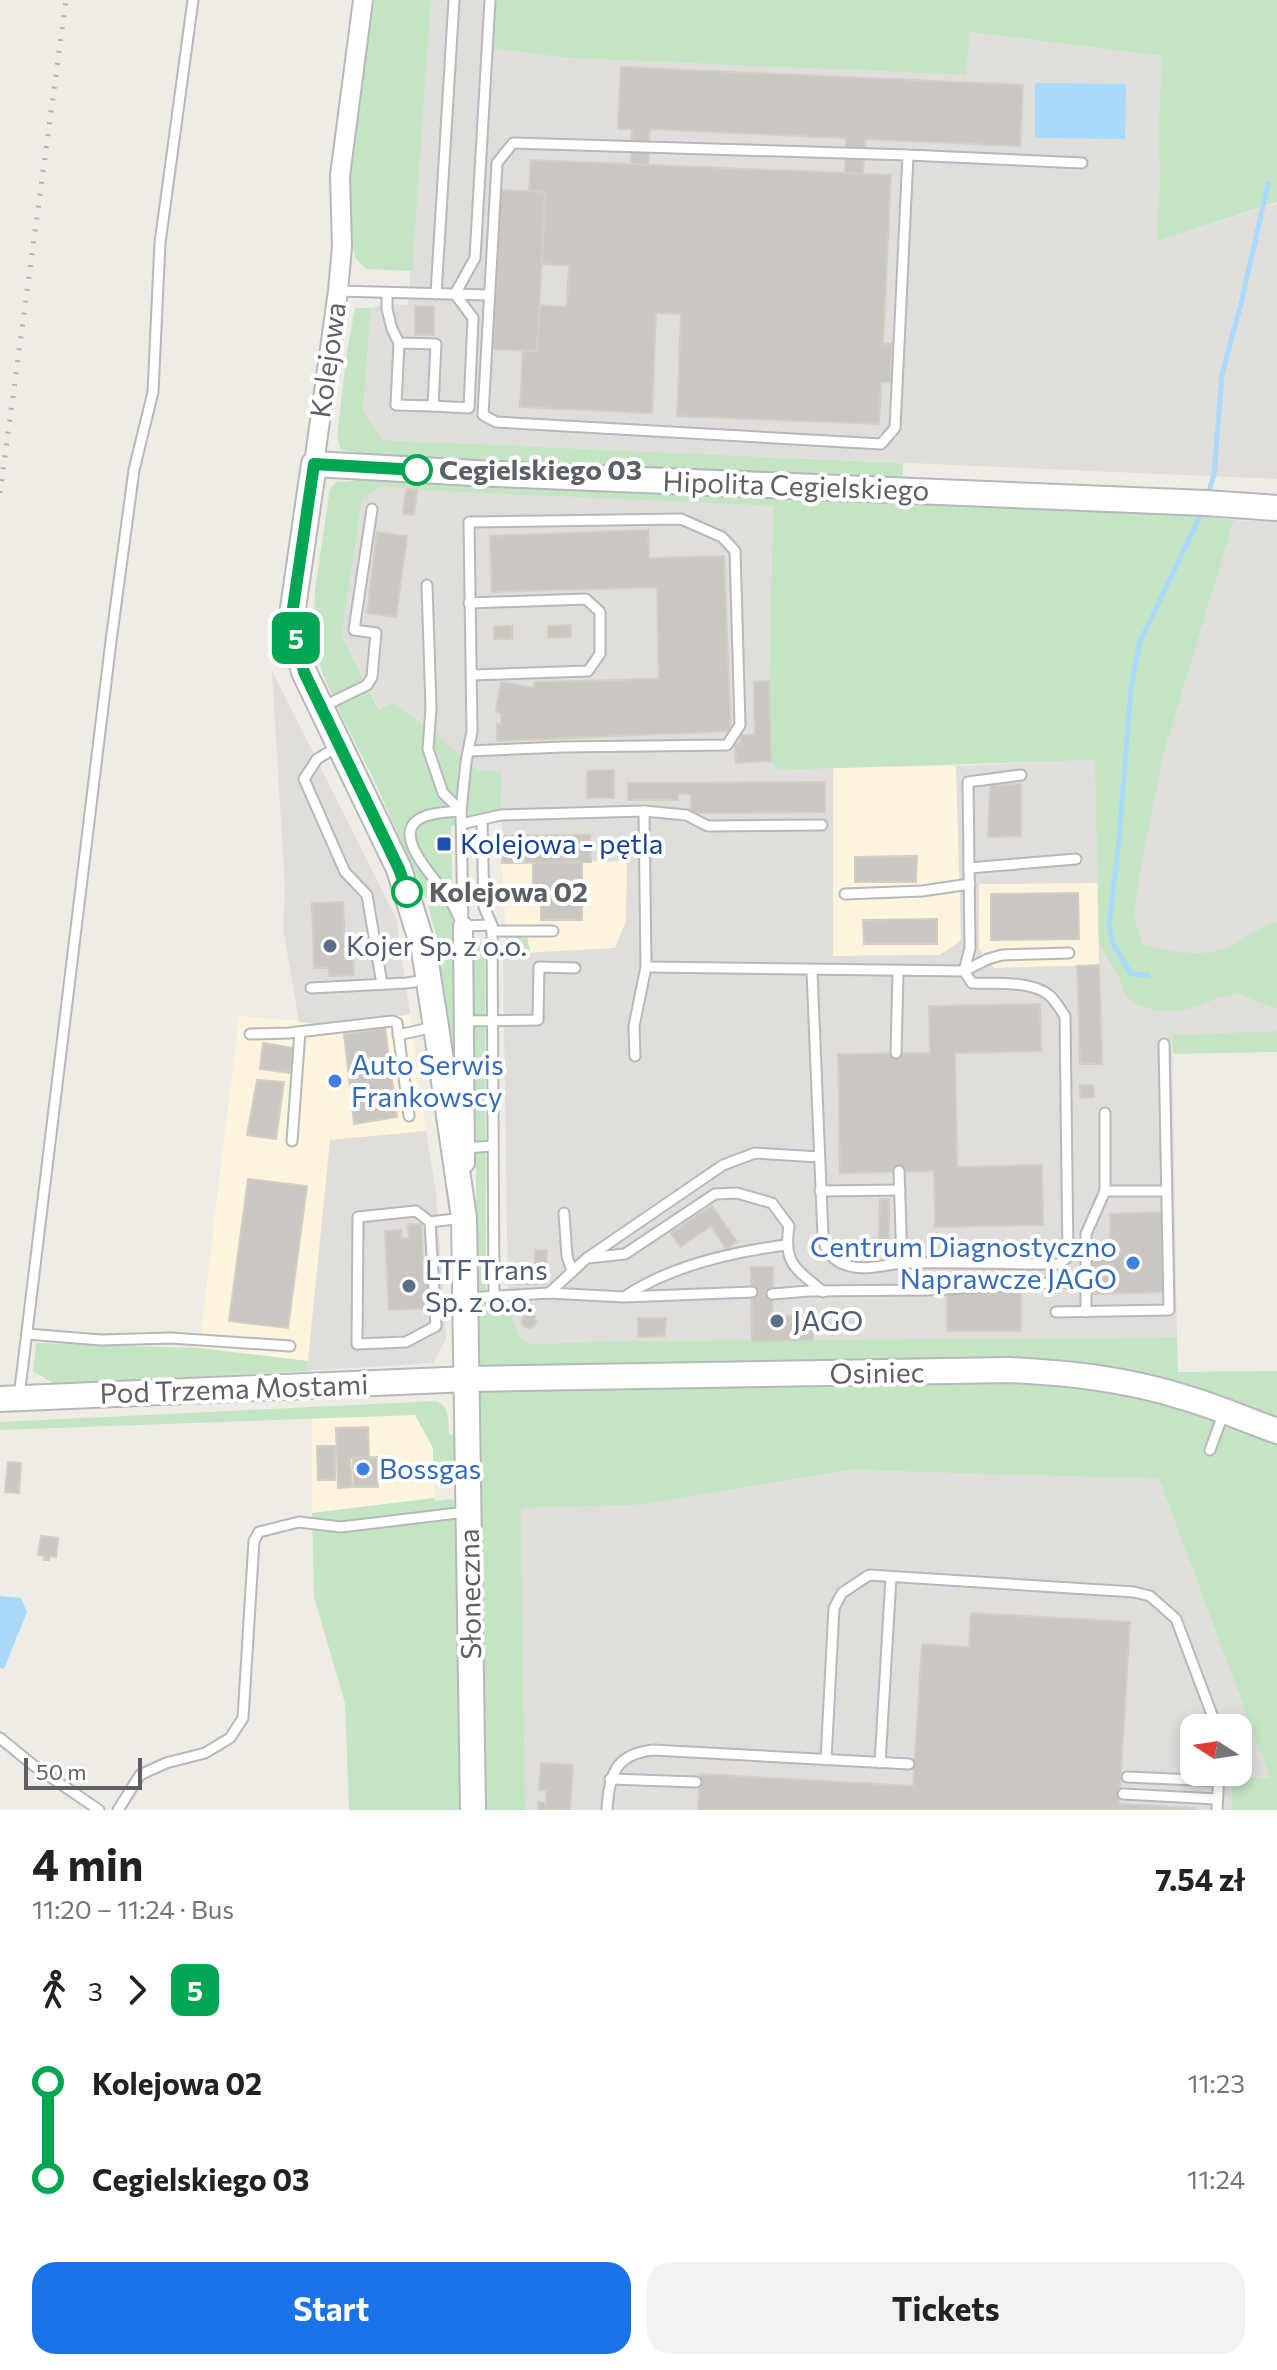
<!DOCTYPE html>
<meta charset="utf-8">
<style>
body{margin:0;font-family:Commissioner,sans-serif;background:#f2f2f2;color:#222;height:100vh;display:flex;flex-direction:column;font-size:30px;white-space:nowrap}
*{box-sizing:border-box;margin:0}
p{font-size:26px;color:#767676}
.icon{flex:none;width:44px;height:44px;fill:none;stroke:currentColor;stroke-width:2;stroke-linecap:round;stroke-linejoin:round}
.map{position:relative;height:1810px;overflow:hidden}
.details{display:flex;flex-direction:column;background:#fff;flex:1}
.details>*{flex:none}
.badge{padding:0 16px;border-radius:12px;font-size:28px;line-height:52px}
.needle{width:52px;rotate:282deg}
.controls{position:absolute;left:1180px;top:1714px;display:grid;gap:16px}
.controls a{display:grid;place-items:center;width:72px;height:72px;border-radius:16px;background:#fff;box-shadow:0 4px 12px #0003;font-size:40px}
.scale{position:absolute;left:24px;bottom:20px;width:118px;box-sizing:border-box;padding-left:8px;border:4px solid #5d6165;border-top:0;font-size:22px;line-height:28px;white-space:nowrap;color:#5d6165;-webkit-text-stroke:6px #fff;paint-order:stroke}
.map>.badge{position:absolute;translate:-50% -50%;box-shadow:0 0 0 4px #fff}
.legs{display:flex;align-items:center;gap:12px;height:88px;padding:0 32px;font-size:26px}
.legs p{margin-inline-start:auto}
.head{display:flex;align-items:center;justify-content:space-between;height:136px;padding:0 32px}
h1{font-size:44px;font-weight:700;line-height:60px}
.primary-button{display:flex;gap:16px;margin-top:auto;padding:16px 32px}
.primary-button a{flex:1;height:92px;border-radius:24px;background:#1a73e8;color:#fff;font-size:32px;font-weight:700;line-height:92px;text-align:center}
.primary-button a+a{background:#f2f2f2;color:#222}
ul{padding:0 32px;list-style:none}
li{display:flex;align-items:center;gap:28px;height:96px;font-size:30px}
li i{display:grid;place-items:center;width:12px;height:100%;margin:0 10px;background:currentColor}
li i::after{content:'';width:20px;height:20px;margin:-10px;border:6px solid;border-radius:50%;background:#fff}
li p{margin-inline-start:auto}
li:first-child i{background:linear-gradient(#0000 50%,currentColor 0)}
li:last-child i{background:linear-gradient(currentColor 50%,#0000 0)}
.map>svg:first-child{display:block}
.commercial{fill:#fcf4dd}
.industrial{fill:#e0deda;fill-rule:evenodd}
.green{fill:#c4e5c3}
.water{fill:#a9dafb}
.lines{fill:none;stroke-linecap:round;stroke-linejoin:round}
.stream{stroke:#a9dafb;stroke-width:5}
.building{fill:#cac7c2;stroke:#d3cec4;stroke-width:2}
.service-casing{stroke:#b6b8bb;stroke-width:13}
.minor-casing{stroke:#b6b8bb;stroke-width:22}
.tertiary-casing{stroke:#b6b8bb;stroke-width:28}
.service{stroke:#fff;stroke-width:9}
.minor{stroke:#fff;stroke-width:18}
.tertiary{stroke:#fff;stroke-width:24}
.rail{stroke:#b3b4b5;stroke-width:5;stroke-dasharray:2 10;stroke-linecap:butt}
.line-1-casing{stroke:#fff;stroke-width:18}
.line-1{stroke:#00a651;stroke-width:12}
.stop-1-dot{fill:#fff;stroke:#00a651;stroke-width:4}
.transit-dot{fill:#1a4fb4;stroke:#fff;stroke-width:3}
.service-dot{fill:#5c6f8a;stroke:#fff;stroke-width:3}
.shop-dot{fill:#3f7fe0;stroke:#fff;stroke-width:3}
.labels{text-anchor:middle;stroke-width:8;stroke-linejoin:round;paint-order:stroke}
.street-label{font-size:28px;fill:#5d6165;stroke:#fff}
.stop-label{font-size:28px;font-weight:bold;fill:#5d6165;stroke:#fff;text-anchor:start}
.transit-label{font-size:28px;fill:#164399;stroke:#fff;text-anchor:start}
.service-label{font-size:28px;fill:#4e5e75;stroke:#fff;text-anchor:start}
.shop-label{font-size:28px;fill:#366cbe;stroke:#fff;text-anchor:start}
</style>
<div class="map">
<svg width="1277" height="1810" viewBox="0 0 1277 1810">
<rect width="100%" height="100%" fill="#efece5"/>
<g class="commercial">
<polygon points="956,766 961,938 958,943 939,955 833,956 833,768"/>
<polygon points="628,860 626,921 615,948 507,954 502,863"/>
<polygon points="1097,883 1099,965 995,968 979,949 979,884"/>
<polygon points="410,1015 426,1131 330,1141 308,1361 199,1348 239,1016 338,1024"/>
<polygon points="415,1415 433,1448 434,1498 312,1513 312,1418"/>
</g>
<g class="industrial">
<polygon points="431,0 496,0 493,48 567,58 965,75 970,32 1163,56 1158,134 1160,177 1156,242 1277,203 1277,479 382,440 363,411 371,308 387,304 408,305"/>
<path d="M383,486L417,490L773,505L769,681L833,768V956L939,955L958,943L961,938L956,766L1163,756L1234,520L1277,522V1031L1172,1036L1177,1337L623,1341L532,1344L521,1339L509,1312L508,1296L503,957L507,954L615,948L626,921L627,861L502,863L501,772H478L380,710L342,635L362,499ZM1098,883L1099,965L994,968L979,949V884Z"/>
<polygon points="272,671 396,918 410,1014 336,1026 299,1022 283,928 285,889"/>
<polygon points="426,1131 436,1192 446,1339 433,1363 307,1371 330,1140"/>
<path d="M851,1470L1159,1479L1270,1778L1233,1776L1231,1810H525L520,1508L637,1505ZM1194,1728H1238V1772H1194Z"/>
</g>
<g class="green">
<polygon points="373,0 431,0 412,271 366,269 355,258 349,221 350,182"/>
<polygon points="496,0 1277,0 1277,202 1156,242 1160,177 1158,134 1162,56 970,32 966,75 567,58 492,48"/>
<polygon points="355,308 371,308 363,411 383,440 903,463 903,483 354,459 355,452 341,450 337,436 347,351"/>
<path d="M356,475L1204,509L1202,516L1234,520L1163,756L1140,871L1134,918L1143,944C1169,952 1207,959 1232,945C1247,937 1260,926 1277,922V1009L1237,993L1216,998L1205,1004L1181,1011L1154,1010L1140,1006L1126,997L1119,976L1099,944L1095,760L777,770L771,761L769,681L773,506L417,490L383,486L362,499L342,635L379,710L394,703L430,730L478,771H501V815L451,826L456,1078L451,1075L438,943L426,898L374,780L337,707L321,670L313,638L315,590L330,488L337,482L354,481Z"/>
<polygon points="527,935 530,952 507,954 506,936"/>
<polygon points="485,941 486,1308 509,1312 521,1339 533,1344 623,1341 1177,1337 1178,1372 1277,1371 1277,1810 1231,1810 1233,1776 1270,1778 1159,1479 851,1470 637,1505 521,1508 525,1810 484,1810 473,953 480,942"/>
<polygon points="1277,1031 1277,1052 1173,1054 1172,1035"/>
<polygon points="36,1343 199,1348 308,1361 307,1371 54,1384 33,1371"/>
<path d="M436,1401C450,1407 448,1421 449,1434L455,1435V1464L450,1472H433V1448L415,1415L0,1430V1422Z"/>
<polygon points="434,1498 435,1501 452,1499 457,1503 462,1810 349,1810 345,1703 314,1597 312,1513"/>
</g>
<g class="water">
<polygon points="1035,83 1126,84 1125,139 1035,138"/>
<polygon points="0,1596 21,1598 27,1612 4,1669 0,1668"/>
</g>
<g class="lines">
<g class="stream">
<polyline points="1207,497 1214,475 1222,374 1241,304 1268,184"/>
<polyline points="1148,975 1131,974 1113,944 1109,926 1119,840 1131,688 1140,642 1203,510"/>
</g>
</g>
<g class="building">
<polygon points="621,67 1023,85 1020,146 865,139 863,174 845,174 846,138 650,129 648,165 631,164 632,129 618,129"/>
<polygon points="531,160 891,175 883,344 892,344 890,382 881,382 879,424 677,416 681,314 656,313 652,413 520,407 523,350 537,351 540,305 567,307 569,265 542,264 545,192 529,191"/>
<polygon points="501,190 545,192 537,351 493,349"/>
<rect x="415" y="306" width="19" height="29"/>
<polygon points="406,489 417,490 414,515 403,514"/>
<polygon points="648,530 649,558 724,556 731,731 497,741 497,724 501,725 501,714 496,711 501,682 534,688 534,682 659,679 657,587 492,592 490,536"/>
<polygon points="377,532 407,536 396,617 367,613"/>
<polygon points="571,625 571,637 548,638 548,626"/>
<rect x="494" y="626" width="18" height="13"/>
<polygon points="769,681 771,761 736,763 735,744 741,744 740,735 755,735 754,682"/>
<polygon points="614,770 614,798 587,798 587,771"/>
<polygon points="825,782 825,812 691,813 691,794 678,794 678,800 628,800 628,783"/>
<polygon points="1021,784 1021,836 988,837 990,785"/>
<polygon points="590,835 591,862 502,863 501,836"/>
<polygon points="917,856 916,882 855,882 855,857"/>
<polygon points="582,862 582,920 541,920 541,886 533,886 533,863"/>
<polygon points="1078,893 1079,939 991,940 991,894"/>
<polygon points="343,902 345,950 353,950 354,975 329,976 329,968 314,968 312,903"/>
<polygon points="937,919 937,944 864,944 863,920"/>
<polygon points="1099,965 1102,1064 1080,1064 1077,966"/>
<polygon points="1040,1004 1041,1051 955,1053 957,1167 1042,1165 1043,1225 935,1227 934,1171 840,1173 838,1054 930,1053 929,1006"/>
<polygon points="385,1028 397,1117 354,1124 344,1034"/>
<polygon points="263,1043 293,1048 290,1073 260,1069"/>
<polygon points="257,1080 284,1082 276,1139 247,1135"/>
<polygon points="1080,1085 1093,1085 1094,1097 1080,1098"/>
<polygon points="248,1179 307,1186 288,1328 229,1321"/>
<polygon points="880,1199 889,1199 889,1241 879,1241"/>
<polygon points="712,1206 737,1242 726,1249 711,1226 680,1247 671,1233"/>
<polygon points="1161,1212 1163,1292 1094,1294 1093,1258 1111,1257 1110,1214"/>
<polygon points="408,1224 421,1224 424,1279 430,1279 432,1308 389,1310 385,1231 401,1230 401,1238 409,1238"/>
<polygon points="858,1239 872,1239 873,1254 858,1255"/>
<polygon points="535,1250 547,1250 546,1284 515,1284 515,1271 535,1270"/>
<polygon points="751,1267 773,1267 772,1316 813,1316 813,1340 752,1341"/>
<polygon points="1021,1289 1021,1331 947,1331 947,1290"/>
<circle cx="529" cy="1321" r="7"/>
<polygon points="638,1318 666,1318 665,1336 638,1337"/>
<polygon points="368,1427 369,1457 350,1458 352,1487 338,1488 336,1428"/>
<polygon points="317,1446 335,1446 335,1480 318,1480"/>
<polygon points="377,1457 378,1487 354,1487 353,1458"/>
<polygon points="8,1462 21,1463 19,1493 5,1492"/>
<polygon points="41,1536 58,1538 56,1557 50,1556 49,1560 44,1560 45,1556 38,1555"/>
<polygon points="971,1613 1130,1622 1119,1804 1196,1808 1196,1810 698,1810 700,1774 913,1786 922,1644 969,1647"/>
<polygon points="541,1763 573,1765 570,1810 538,1810 538,1802 546,1803 547,1791 539,1790"/>
</g>
<g class="lines">
<g class="service-casing">
<g id="service">
<polyline points="908,155 895,428 881,444 496,422 483,415 497,163 513,143 908,155 1082,163"/>
<polyline points="338,291 488,295"/>
<polyline points="387,293 387,309 392,329 399,343 396,405 433,406 436,344 399,343"/>
<polyline points="436,294 454,0"/>
<polyline points="433,406 469,408 473,318 455,294 475,258 490,0"/>
<polyline points="427,585 431,708 428,749 443,793 461,811"/>
<polyline points="469,603 586,599 600,612 600,654 588,671 472,675"/>
<polyline points="322,707 367,685 372,677 376,633 354,630 372,509"/>
<polyline points="337,747 317,759 304,779 345,872 367,895 382,984"/>
<path d="M461,811C450,812 434,812 423,817C387,833 437,880 448,897C454,905 458,916 463,926L461,811L466,762L472,731L469,522L681,519L722,537L735,551L740,725L727,745L563,747L469,751"/>
<polyline points="482,821 484,907 492,925"/>
<polyline points="461,824 501,815 644,811 686,815 708,826 822,825"/>
<polyline points="969,868 1076,859"/>
<polyline points="845,894 922,891 970,884"/>
<polyline points="463,926 492,925 494,1297"/>
<polyline points="492,931 553,931"/>
<path d="M646,967L964,971L972,983C994,984 1030,980 1049,995C1055,1000 1060,1009 1065,1016L1068,1257L1059,1264C1008,1264 956,1262 905,1263C887,1264 866,1271 849,1266C834,1262 825,1252 823,1236L812,971"/>
<polyline points="964,971 970,948 968,782 1021,775"/>
<polyline points="964,971 988,959 1002,955 1069,953"/>
<polyline points="311,988 406,983 428,980"/>
<polyline points="464,1021 538,1020 539,967 575,968"/>
<polyline points="250,1034 289,1033 392,1021 397,1023 409,1116"/>
<polyline points="398,1035 434,1027"/>
<polyline points="896,1053 898,972"/>
<polyline points="635,1056 634,1026 646,967 644,811"/>
<polyline points="407,1103 443,1096"/>
<polyline points="1105,1113 1105,1191"/>
<polyline points="292,1141 300,1032"/>
<polyline points="465,1148 493,1146"/>
<polyline points="899,1171 902,1263"/>
<polyline points="820,1191 900,1190"/>
<polygon points="416,1211 430,1222 436,1326 406,1342 357,1344 358,1217"/>
<polyline points="564,1213 567,1256 572,1271"/>
<polyline points="430,1222 463,1218"/>
<path d="M587,1258L625,1254L715,1194L737,1193L772,1203L789,1226C783,1265 796,1268 823,1292"/>
<polyline points="549,1293 587,1258 723,1165 755,1153 819,1157"/>
<polyline points="772,1294 809,1291 928,1290 1086,1281"/>
<path d="M627,1295C673,1265 732,1252 786,1245"/>
<polyline points="467,1298 549,1293 624,1297 752,1292"/>
<polyline points="1056,1312 1169,1310 1164,1044"/>
<polyline points="1086,1312 1086,1234 1105,1191 1166,1191"/>
<polyline points="27,1334 101,1340 171,1338 290,1346"/>
<polyline points="19,1397 111,641 134,470 153,392 160,243 193,0"/>
<polyline points="1210,1450 1224,1412"/>
<polyline points="0,1738 33,1765 99,1810"/>
<polyline points="826,1760 834,1608 842,1593 869,1575 1134,1592 1150,1596 1176,1619 1217,1728"/>
<polyline points="880,1763 891,1577"/>
<polyline points="1127,1777 1219,1781"/>
<polyline points="610,1779 696,1782"/>
<polyline points="1123,1794 1217,1799"/>
<polyline points="118,1810 140,1775 166,1763 205,1753 230,1738 243,1718 254,1541 259,1532 299,1522 341,1527 466,1512"/>
<path d="M607,1810C609,1775 615,1754 653,1750L909,1764"/>
<polyline points="1217,1810 1219,1772"/>
</g>
</g>
<g class="minor-casing">
<g id="minor">
<polyline points="314,464 338,291 342,247 340,176 363,0"/>
<polyline points="463,926 465,1163"/>
</g>
</g>
<g class="tertiary-casing">
<g id="tertiary">
<path d="M0,1399L468,1379L1010,1370C1069,1373 1126,1379 1183,1397C1215,1406 1246,1420 1277,1431"/>
<polyline points="473,1810 464,1218 436,1027 424,950 399,869 304,672 296,637 293,608 314,464 474,473 1206,503 1277,508"/>
</g>
</g>
<use href="#service" class="service"/>
<use href="#minor" class="minor"/>
<use href="#tertiary" class="tertiary"/>
<polyline class="rail" points="0,493 66,0"/>
</g>
<g class="lines">
<g class="line-1-casing">
<polyline id="line-1" points="407,892 399,869 304,672 296,637 293,608 314,464 417,470"/>
</g>
<use href="#line-1" class="line-1"/>
</g>
<g class="stop-1-dot">
<circle cx="417" cy="470" r="14"/>
<circle cx="407" cy="892" r="14"/>
</g>
<rect class="transit-dot" x="436" y="836" width="16" height="16" rx="4"/>
<g class="service-dot">
<circle cx="330" cy="946" r="8"/>
<circle cx="409" cy="1286" r="8"/>
<circle cx="777" cy="1321" r="8"/>
</g>
<g class="shop-dot">
<circle cx="335" cy="1081" r="8"/>
<circle cx="1133" cy="1263" r="8"/>
<circle cx="363" cy="1469" r="8"/>
</g>
<g class="labels">
<g class="street-label">
<text transform="translate(328 360) rotate(-82)" y="10">Kolejowa</text>
<text transform="translate(796 486) rotate(2)" y="10">Hipolita Cegielskiego</text>
<text transform="translate(877 1373) rotate(-1)" y="10">Osiniec</text>
<text transform="translate(234 1389) rotate(-2)" y="10">Pod Trzema Mostami</text>
<text transform="translate(470 1594) rotate(-91)" y="10">Słoneczna</text>
</g>
<g class="stop-label">
<text x="439" y="480">Cegielskiego 03</text>
<text x="429" y="902">Kolejowa 02</text>
</g>
<g class="transit-label">
<text x="460" y="854">Kolejowa - pętla</text>
</g>
<g class="service-label">
<text x="346" y="956">Kojer Sp. z o.o.</text>
<text x="425" y="1280">LTF Trans<tspan x="425" dy="32">Sp. z o.o.</tspan></text>
<text x="793" y="1331">JAGO</text>
</g>
<g class="shop-label">
<text x="351" y="1075">Auto Serwis<tspan x="351" dy="32">Frankowscy</tspan></text>
<text x="1117" y="1257" text-anchor="end">Centrum Diagnostyczno<tspan x="1117" dy="32">Naprawcze JAGO</tspan></text>
<text x="379" y="1479">Bossgas</text>
</g>
</g>
</svg>
<div class="controls">
<a><svg class="needle" viewBox="-14 -14 28 28"><path d="M0-13l5 13h-10z" fill="#e53935"/><path d="M0 13l5-13h-10z" fill="#767676"/></svg></a>
</div>
<div class="scale">50 m</div>
<b class="badge" style="left:296px;top:638px;background:#00a651;color:#fff">5</b>
</div>
<section class="details">
<div class="head"><div><h1>4 min</h1><p>11:20 – 11:24 · Bus</p></div><b>7.54 zł</b></div>
<div class="legs"><svg class="icon" aria-label="walk" viewBox="0 0 24 24"><circle cx="13" cy="4" r="2"/><path d="M13 8l-2 6 4 7M11 14l-3 7M7 12l3-4h3l4 4"/></svg>3<svg class="icon" aria-label="forward" viewBox="0 0 24 24"><path d="M9 5l7 7-7 7"/></svg><b class="badge" style="background:#00a651;color:#fff">5</b></div>
<ul>
<li><i style="color:#00a651"></i><b>Kolejowa 02</b><p>11:23</p></li>
<li><i style="color:#00a651"></i><b>Cegielskiego 03</b><p>11:24</p></li>
</ul>
<div class="primary-button"><a>Start</a><a>Tickets</a></div>
</section>
